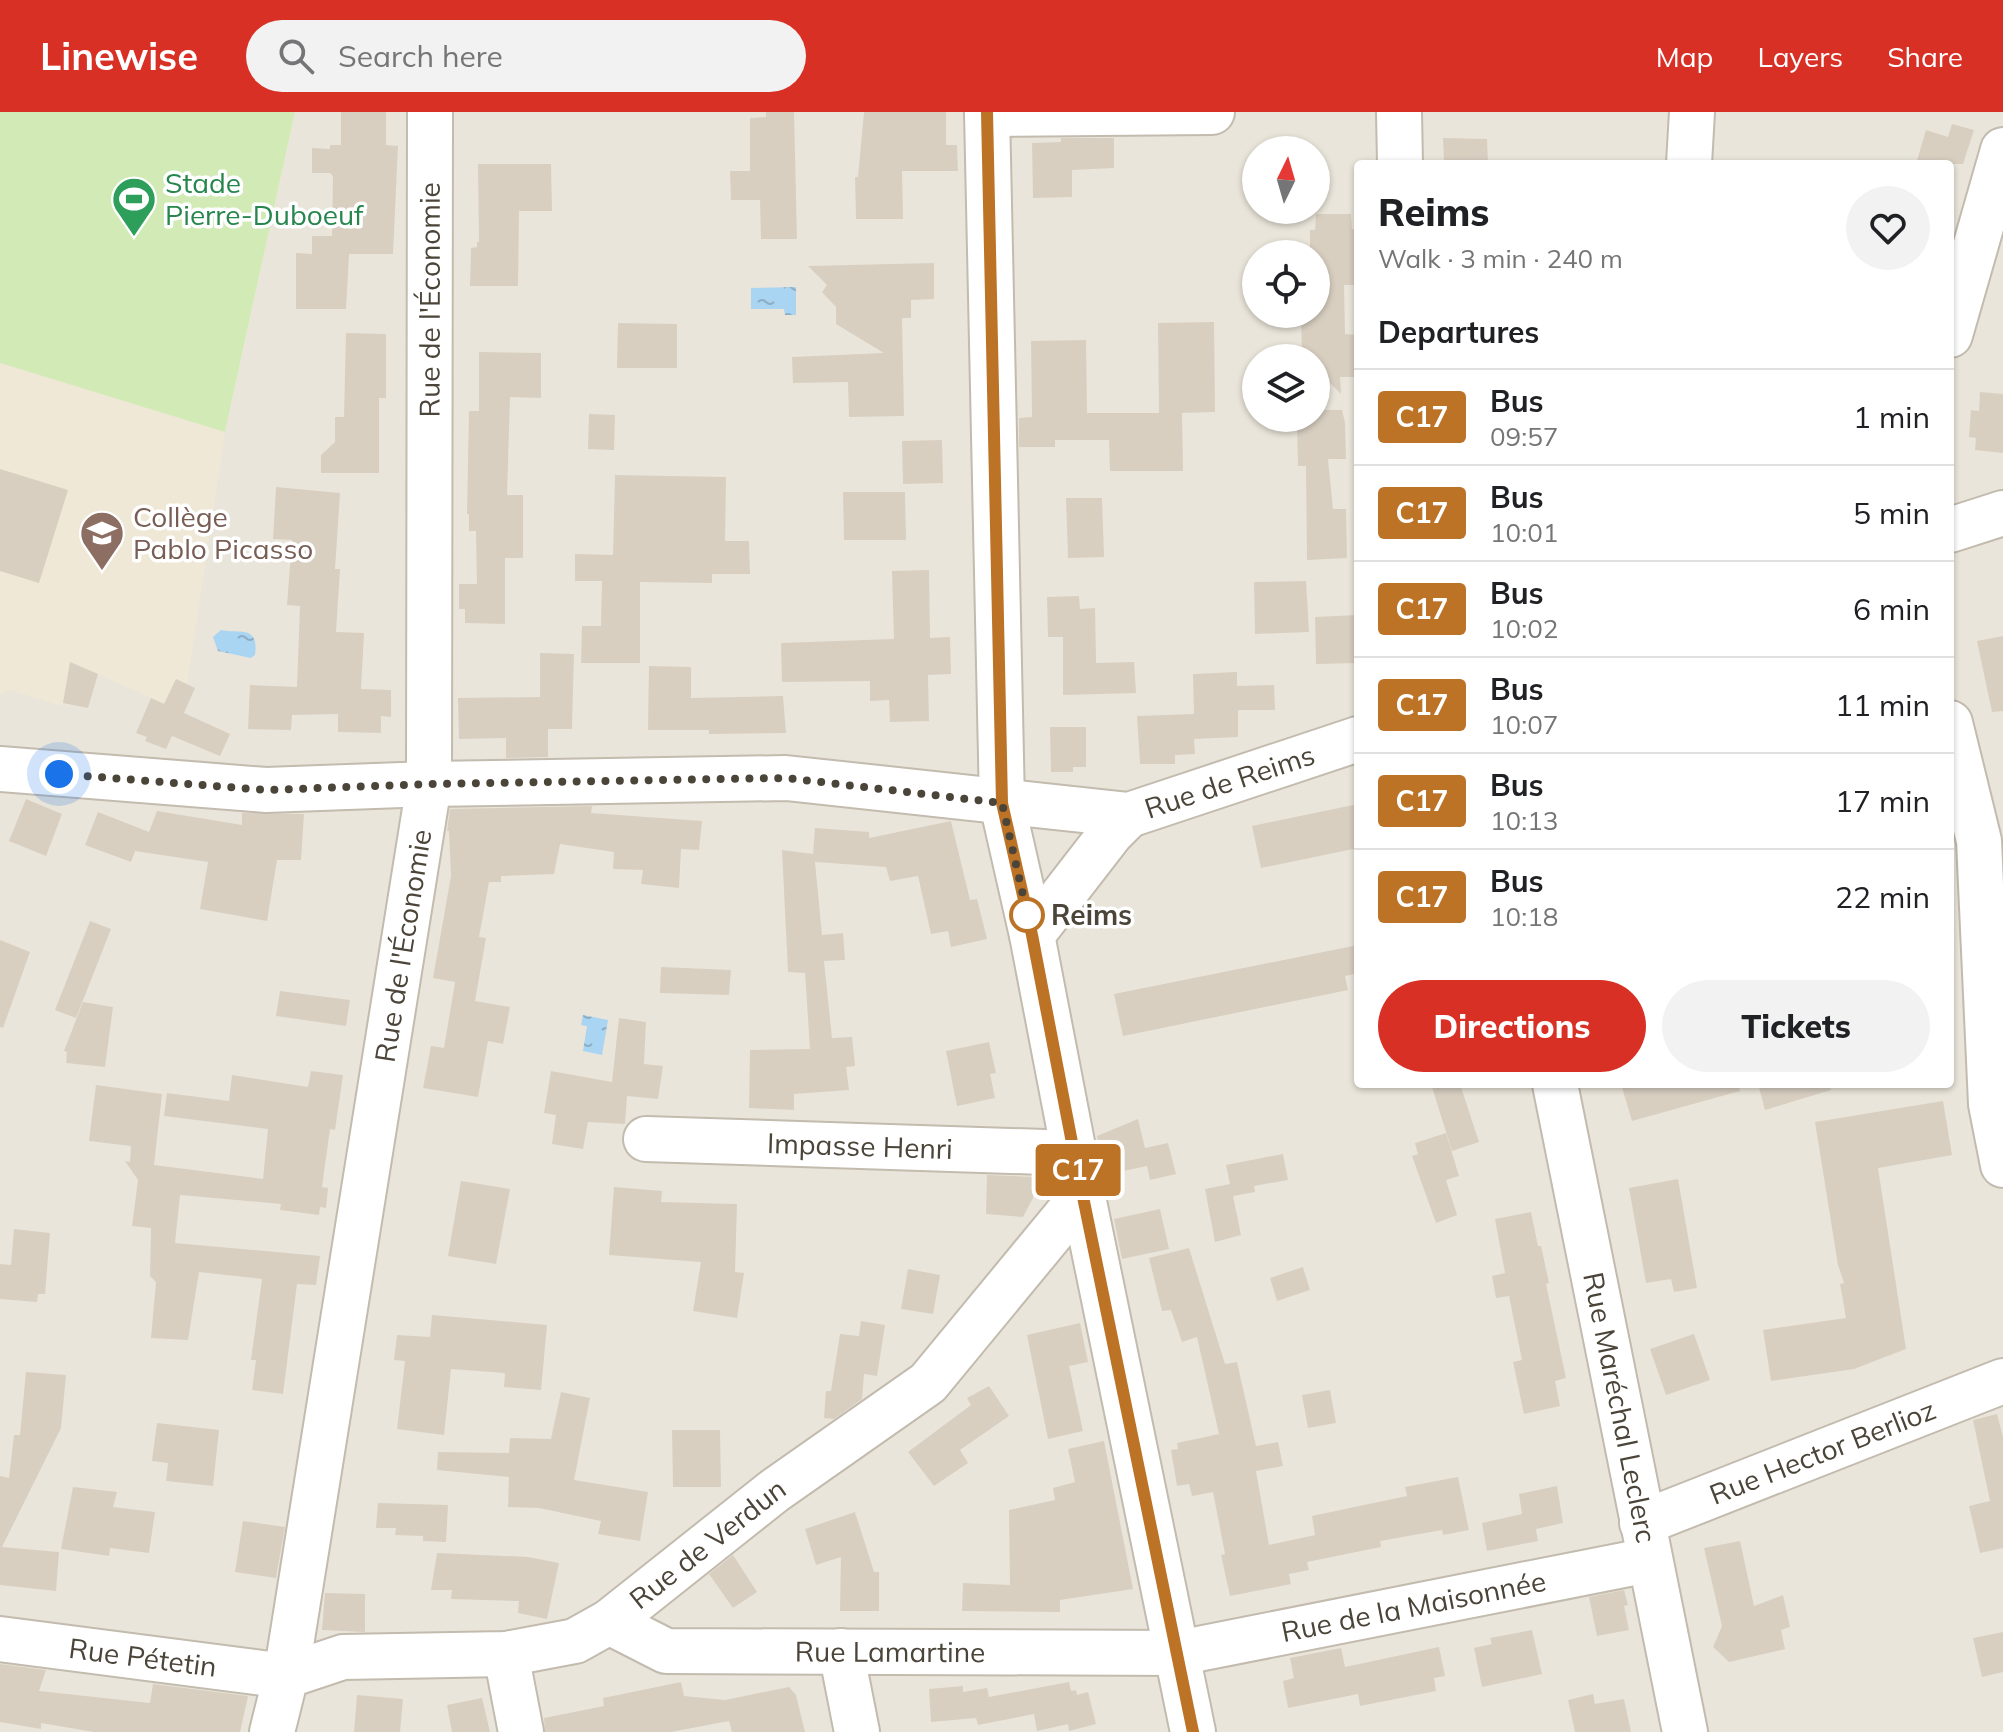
<!DOCTYPE html>
<meta charset="utf-8">
<style>
body{margin:0;font-family:Mulish,sans-serif;background:#f2f2f2;color:#202124;height:100vh;display:flex;flex-direction:column;font-size:30px;white-space:nowrap}
*{box-sizing:border-box;margin:0}
p{font-size:26px;color:#757577}
.icon{flex:none;width:44px;height:44px;fill:none;stroke:currentColor;stroke-width:2;stroke-linecap:round;stroke-linejoin:round}
.map{position:relative;flex:1;overflow:hidden}
.details{position:absolute;left:1354px;top:48px;width:600px;height:928px;display:flex;flex-direction:column;background:#fff;border-radius:8px;box-shadow:0 2px 6px #0004}
.details>*{flex:none}
.badge{padding:0 16px;border-radius:6px;font-size:28px;line-height:52px}
.needle{width:52px;rotate:5deg}
.buttons{position:absolute;left:1242px;top:24px;display:grid;gap:16px}
.buttons a{display:grid;place-items:center;width:88px;height:88px;border-radius:50%;background:#fff;box-shadow:0 2px 6px #0004;font-size:40px}
.you{position:absolute;width:40px;height:40px;margin:-20px;border:6px solid #fff;border-radius:50%;background:#1a73e8;box-shadow:0 0 0 12px #1a73e833}
.map>.badge{position:absolute;translate:-50% -50%;box-shadow:0 0 0 4px #fff}
h2{padding:0 24px;font-size:30px;line-height:72px}
.round{display:grid;place-items:center;flex:none;width:84px;height:84px;border-radius:42px;background:#f2f2f2}
.headline{display:flex;align-items:center;justify-content:space-between;height:136px;padding:0 24px}
h1{font-size:38px;font-weight:800;line-height:60px}
.cta{display:flex;gap:16px;margin-top:auto;padding:16px 24px}
.cta a{flex:1;height:92px;border-radius:48px;background:#d93025;color:#fff;font-size:32px;font-weight:800;line-height:92px;text-align:center}
.cta a+a{background:#f2f2f2;color:#202124}
ul{padding:0;list-style:none}
li{display:flex;align-items:center;gap:24px;height:96px;padding:0 24px;border-top:2px solid #e0e0e0}
li div{flex:1}
li b{display:block;font-size:30px}
li em{font-style:normal}
li .badge{min-width:88px;font-weight:700;text-align:center}
header{display:flex;align-items:center;gap:48px;box-sizing:border-box;height:112px;padding:0 40px;background:#d93025;color:#fff}
header strong{font-size:38px}
nav{display:flex;gap:44px;margin-inline-start:auto;font-size:28px}
.search{width:560px;height:72px;background:#f2f2f2;display:flex;align-items:center;gap:20px;box-sizing:border-box;padding:0 28px;border-radius:44px;color:#757577;font-size:30px}
.map>svg:first-child{display:block}
.residential{fill:#eae5da;fill-rule:evenodd}
.education{fill:#efe8d6}
.green{fill:#d2eab5}
.water{fill:url(#water-ripples)}
.building{fill:#d8cfc1}
.lines{fill:none;stroke-linecap:round;stroke-linejoin:round}
.minor-casing{stroke:#c2bbae;stroke-width:48}
.minor{stroke:#fff;stroke-width:44}
.line-casing{stroke:#fff;stroke-width:18}
.line{stroke:#bc7326;stroke-width:12}
.walk{stroke:#4b4439;stroke-width:8;stroke-dasharray:0 14.4}
.stop-dot{fill:#fff;stroke:#bc7326;stroke-width:4}
.labels{text-anchor:middle;stroke-width:7;stroke-linejoin:round;paint-order:stroke}
.leisure-label{font-size:28px;fill:#27864d;stroke:#fff;text-anchor:start}
.street-label{font-size:28px;fill:#4b4439;stroke:#fff}
.education-label{font-size:28px;fill:#785e54;stroke:#fff;text-anchor:start}
.stop-label{font-size:28px;font-weight:bold;fill:#4b4439;stroke:#fff;text-anchor:start}
</style>
<header>
<strong>Linewise</strong>
<div class="search"><svg class="icon" aria-label="search" viewBox="0 0 24 24"><circle cx="10" cy="10" r="6"/><path d="M15 15l6 6"/></svg>Search here</div>
<nav><a>Map</a><a>Layers</a><a>Share</a></nav>
</header>
<div class="map">
<svg width="2003" height="1620" viewBox="0 0 2003 1620">
<defs>
<pattern id="water-ripples" width="26" height="14" patternUnits="userSpaceOnUse" patternTransform="scale(2)"><rect width="26" height="14" fill="#a9d4f2"/><path d="M2 4q2-2 4 0t4 0M15 11q2-2 4 0t4 0" fill="none" stroke="#8caec5"/></pattern>
</defs>
<rect width="100%" height="100%" fill="#f6f3ec"/>
<path class="residential" d="M295,0H2003V1620H0V251L225,320ZM1256,38H1316V98H1256ZM1358,52H1950V972H1358ZM1256,142H1316V202H1256ZM1256,246H1316V306H1256Z"/>
<polygon class="education" points="0,251 225,320 183,600 71,550 62,594 10,578 0,583"/>
<polygon class="green" points="0,0 295,0 225,320 0,251"/>
<g class="water">
<polygon points="796,175 796,203 785,203 784,197 751,197 751,176"/>
<path d="M221,518C241,522 259,513 255,543L251,546L218,539L213,525Z"/>
<polygon points="583,903 608,908 602,943 583,939 587,914 581,913"/>
</g>
<g class="building">
<polygon points="341,0 386,0 386,33 398,34 393,142 349,142 346,197 296,197 296,141 312,142 312,124 332,124 333,64 330,61 312,61 312,36 330,37 330,33 341,33"/>
<polygon points="766,0 794,0 797,127 761,127 760,88 731,88 730,59 750,59 750,6 766,5"/>
<polygon points="864,0 946,0 946,33 957,33 958,59 902,59 903,107 856,107 855,65 858,65"/>
<polygon points="1952,12 1974,18 1963,52 1916,52 1926,18 1948,25"/>
<polygon points="1061,26 1114,26 1114,56 1072,58 1072,85 1033,86 1032,31 1061,30"/>
<polygon points="1443,26 1487,27 1488,52 1444,52"/>
<polygon points="478,52 551,52 552,99 519,99 518,174 470,174 471,136 477,135 477,130 479,130"/>
<polygon points="1316,102 1351,102 1352,117 1358,118 1358,173 1344,173 1345,222 1358,223 1358,265 1340,265 1341,282 1316,257 1316,246 1305,246 1302,243 1301,202 1316,202 1316,142 1310,142 1310,118 1315,118"/>
<polygon points="934,151 934,187 911,188 911,206 902,206 904,304 849,305 848,270 793,271 792,245 884,241 836,212 836,195 822,180 827,173 808,154"/>
<polygon points="1214,210 1215,300 1182,301 1183,359 1110,359 1109,328 1055,328 1055,335 1019,335 1019,306 1032,305 1031,229 1086,228 1087,301 1159,301 1158,211"/>
<polygon points="618,211 677,212 677,256 617,256"/>
<polygon points="346,221 386,222 386,286 379,286 379,361 321,361 321,343 335,330 335,305 344,305"/>
<polygon points="479,240 541,241 541,286 510,285 507,383 523,383 523,446 505,446 505,512 465,511 465,497 459,497 459,472 477,472 476,419 469,419 469,402 467,402 469,299 479,299"/>
<polygon points="1980,280 2003,282 2003,341 1975,338 1976,326 1969,325 1971,298 1979,299"/>
<polygon points="1316,294 1324,294 1324,298 1342,298 1345,311 1346,347 1328,347 1333,397 1346,397 1347,446 1307,448 1306,354 1298,354 1297,312 1300,312 1299,306 1316,306"/>
<polygon points="589,302 615,303 614,338 588,337"/>
<polygon points="942,328 943,371 903,372 902,329"/>
<polygon points="0,357 68,378 39,471 0,459"/>
<polygon points="615,363 726,365 725,429 749,429 750,462 712,462 712,471 640,470 640,551 581,551 582,514 601,514 602,469 575,469 575,442 613,443"/>
<polygon points="276,375 340,381 335,457 340,457 336,520 364,521 361,577 391,578 391,605 381,604 381,621 338,620 338,602 292,603 291,618 248,617 250,573 297,575 300,494 287,493 292,428 273,427"/>
<polygon points="843,380 905,380 906,428 844,428"/>
<polygon points="1066,386 1102,386 1104,445 1068,446"/>
<polygon points="929,458 930,526 950,525 951,562 928,563 929,609 890,610 889,588 870,589 870,569 782,570 781,531 894,527 892,459"/>
<polygon points="1306,469 1309,520 1255,522 1254,470"/>
<polygon points="1079,484 1080,497 1095,496 1096,551 1134,550 1136,581 1063,583 1063,525 1048,525 1047,485"/>
<polygon points="1358,503 1358,551 1316,552 1315,505"/>
<polygon points="2003,524 2003,599 1992,600 1977,529"/>
<polygon points="540,541 574,542 572,617 548,617 548,645 506,646 506,626 459,627 458,586 540,585"/>
<polygon points="70,550 98,562 88,596 63,591"/>
<polygon points="649,554 691,555 691,586 783,584 786,621 709,622 709,618 648,618"/>
<polygon points="1237,560 1237,574 1274,573 1275,598 1238,598 1238,625 1194,627 1195,642 1175,643 1175,652 1140,652 1137,604 1194,602 1193,562"/>
<polygon points="176,567 195,576 184,601 230,622 220,644 172,624 166,637 145,629 147,625 136,621 151,586 164,592"/>
<polygon points="1050,615 1086,615 1086,655 1073,655 1073,660 1051,660"/>
<polygon points="26,687 62,702 46,744 9,729"/>
<polygon points="1358,692 1358,736 1261,756 1252,714"/>
<polygon points="592,694 591,701 702,709 699,738 681,737 679,776 641,772 643,758 613,757 614,740 560,732 554,762 501,764 501,770 489,770 479,825 486,826 475,889 510,895 503,932 488,929 478,985 423,976 431,934 444,936 455,870 433,866 451,764 449,719 447,719 450,697"/>
<polygon points="157,699 242,713 242,701 304,702 301,748 277,748 267,809 200,797 208,750 135,739 131,750 85,733 98,700 149,720"/>
<polygon points="951,709 970,788 977,787 987,827 951,835 948,819 931,822 918,764 890,769 886,755 815,750 822,823 843,821 845,848 824,849 832,926 852,925 855,954 846,955 849,978 794,982 794,998 749,996 750,938 810,937 805,861 788,860 782,738 813,742 815,716 869,720 869,726"/>
<polygon points="90,809 111,817 76,906 55,898"/>
<polygon points="0,828 30,840 3,916 0,915"/>
<polygon points="1358,833 1358,861 1345,864 1348,878 1123,924 1114,882"/>
<polygon points="661,855 731,858 729,883 660,881"/>
<polygon points="280,879 350,888 346,914 276,904"/>
<polygon points="83,890 113,895 105,955 66,951 67,940 64,939"/>
<polygon points="619,906 646,910 644,952 663,954 658,987 627,984 625,1012 588,1010 583,1037 552,1032 556,1003 544,1001 551,959 612,970"/>
<polygon points="989,930 996,961 990,962 995,986 957,994 946,939"/>
<polygon points="311,959 343,963 335,1018 330,1017 322,1075 328,1076 326,1096 320,1095 319,1103 280,1098 281,1092 180,1083 175,1131 320,1144 316,1173 297,1172 283,1282 252,1278 256,1248 251,1248 262,1167 199,1160 188,1228 151,1226 156,1170 150,1164 151,1116 132,1114 138,1068 125,1049 130,1050 131,1034 89,1029 96,973 162,982 154,1053 263,1067 268,1017 164,1004 167,981 229,989 232,963 308,975"/>
<polygon points="1431,972 1460,972 1479,1030 1452,1039"/>
<polygon points="1621,972 1739,972 1740,979 1632,1009"/>
<polygon points="1758,972 1830,972 1831,978 1765,998"/>
<polygon points="1943,989 1952,1043 1878,1056 1906,1237 1854,1257 1771,1269 1763,1218 1846,1206 1840,1172 1844,1171 1838,1153 1815,1010"/>
<polygon points="1138,1007 1145,1036 1168,1031 1176,1062 1150,1068 1147,1054 1105,1063 1097,1024"/>
<polygon points="1446,1021 1459,1064 1446,1068 1457,1103 1436,1111 1412,1044 1418,1042 1415,1031"/>
<polygon points="1283,1042 1288,1068 1254,1074 1255,1080 1233,1084 1241,1123 1215,1130 1205,1077 1230,1072 1226,1053"/>
<polygon points="987,1063 1034,1065 1033,1086 1023,1105 986,1102"/>
<polygon points="1678,1067 1697,1176 1674,1180 1671,1167 1646,1171 1629,1076"/>
<polygon points="461,1069 510,1077 496,1152 448,1144"/>
<polygon points="614,1075 662,1079 661,1090 737,1092 735,1160 744,1161 737,1206 693,1199 701,1150 609,1143"/>
<polygon points="1160,1097 1169,1137 1122,1147 1114,1107"/>
<polygon points="1531,1100 1538,1134 1541,1134 1549,1171 1546,1172 1566,1266 1555,1269 1560,1294 1524,1302 1513,1250 1522,1248 1509,1184 1496,1186 1492,1164 1505,1161 1495,1107"/>
<polygon points="14,1117 50,1121 45,1182 38,1182 37,1190 0,1187 0,1152 11,1153"/>
<polygon points="1189,1136 1225,1252 1237,1250 1256,1334 1278,1330 1283,1354 1256,1359 1269,1433 1315,1423 1312,1404 1407,1384 1405,1375 1458,1365 1469,1418 1443,1423 1442,1418 1380,1429 1381,1435 1307,1450 1309,1458 1289,1462 1291,1472 1230,1484 1221,1443 1225,1442 1213,1380 1192,1384 1189,1372 1177,1374 1171,1338 1178,1337 1177,1331 1219,1322 1197,1225 1182,1230 1171,1198 1162,1199 1149,1146"/>
<polygon points="1303,1155 1310,1178 1277,1189 1270,1166"/>
<polygon points="908,1157 940,1163 933,1202 901,1197"/>
<polygon points="432,1203 547,1213 541,1278 504,1275 505,1261 451,1257 444,1323 397,1317 405,1249 394,1248 397,1223 430,1225"/>
<polygon points="861,1209 885,1213 877,1264 864,1262 862,1287 834,1307 824,1306 826,1279 831,1279 840,1222 859,1224"/>
<polygon points="1080,1211 1088,1250 1069,1254 1083,1319 1048,1327 1027,1223"/>
<polygon points="1694,1222 1710,1268 1666,1283 1650,1237"/>
<polygon points="26,1260 66,1263 61,1316 2,1435 59,1440 56,1479 0,1473 0,1364 9,1366 14,1323 20,1323"/>
<polygon points="989,1274 1009,1304 960,1338 968,1351 934,1374 908,1340 971,1293 967,1286"/>
<polygon points="1330,1278 1336,1311 1308,1316 1302,1283"/>
<polygon points="561,1280 590,1286 574,1368 648,1380 640,1429 598,1422 601,1409 539,1396 508,1395 509,1365 437,1358 438,1340 509,1341 510,1326 551,1327"/>
<polygon points="1997,1302 2003,1325 2003,1436 1980,1441 1969,1394 1990,1389 1973,1308"/>
<polygon points="157,1311 219,1318 213,1374 166,1369 168,1351 152,1349"/>
<polygon points="672,1318 720,1318 721,1375 673,1375"/>
<polygon points="1104,1329 1133,1477 1060,1488 1060,1500 962,1499 963,1471 1010,1473 1009,1398 1055,1388 1053,1376 1075,1370 1068,1337"/>
<polygon points="1557,1374 1563,1411 1536,1417 1538,1429 1487,1439 1482,1411 1522,1402 1519,1382"/>
<polygon points="73,1375 117,1380 113,1395 155,1400 149,1441 110,1436 109,1444 61,1437"/>
<polygon points="378,1391 448,1393 446,1430 423,1429 423,1424 395,1423 396,1416 376,1416"/>
<polygon points="855,1400 874,1460 879,1460 879,1499 840,1499 841,1445 816,1453 805,1417"/>
<polygon points="243,1409 285,1415 276,1466 235,1460"/>
<polygon points="1740,1429 1754,1494 1783,1483 1790,1515 1781,1518 1785,1537 1729,1550 1713,1535 1722,1514 1704,1436"/>
<polygon points="437,1441 528,1445 559,1451 547,1507 518,1501 519,1489 451,1487 452,1478 431,1478"/>
<polygon points="733,1443 757,1480 733,1496 709,1462"/>
<polygon points="1624,1478 1628,1493 1624,1494 1629,1518 1597,1524 1589,1485"/>
<polygon points="325,1481 365,1482 365,1520 322,1518"/>
<polygon points="1532,1518 1542,1562 1482,1575 1474,1536 1492,1532 1490,1526"/>
<polygon points="2003,1520 2003,1560 1982,1565 1973,1526"/>
<polygon points="1439,1535 1445,1564 1434,1566 1436,1579 1360,1594 1358,1582 1288,1596 1283,1569 1294,1566 1290,1546 1341,1536 1345,1555"/>
<polygon points="0,1552 46,1558 39,1579 150,1591 153,1572 248,1584 240,1620 94,1620 41,1611 41,1617 0,1610"/>
<polygon points="681,1570 684,1584 725,1588 789,1575 796,1583 805,1620 732,1620 729,1609 671,1620 545,1620 544,1606 604,1594 603,1586"/>
<polygon points="1069,1570 1071,1579 1076,1578 1077,1583 1088,1580 1096,1612 1069,1619 1068,1612 1037,1619 1034,1602 978,1613 976,1606 931,1610 929,1577 963,1574 963,1580 987,1576 989,1585"/>
<polygon points="1593,1582 1595,1592 1624,1587 1631,1620 1575,1620 1568,1588"/>
<polygon points="357,1583 403,1587 400,1620 354,1620"/>
<polygon points="482,1586 490,1620 452,1620 447,1593"/>
</g>
<g class="lines">
<g class="minor-casing">
<g id="minor">
<polyline points="987,0 1002,691 1032,823 1074,1041 1193,1620"/>
<polyline points="1399,0 1400,52"/>
<polyline points="987,2 1212,0"/>
<polyline points="1689,52 1692,0"/>
<polyline points="1950,223 2003,38"/>
<polyline points="1950,418 2003,401"/>
<polyline points="1950,611 1979,729 1991,992 2003,1053"/>
<path id="s1" d="M0,657L266,678L429,672L786,666L1129,703L1358,627"/>
<polyline points="1032,823 1111,721 1129,703"/>
<path id="s2" d="M1555,972L1685,1620"/>
<path id="s3" d="M646,1027L1074,1041"/>
<path id="s4" d="M1642,1411L2003,1269"/>
<path id="s5" d="M609,1510L666,1539L1178,1541L1649,1448"/>
<path id="s6" d="M0,1527L286,1564L429,672L430,0"/>
<polyline points="841,1539 857,1620"/>
<polyline points="506,1542 521,1620"/>
<path id="s7" d="M272,1620L286,1564L343,1545L506,1542L575,1529L609,1510L774,1379L928,1271L1083,1083"/>
</g>
</g>
<use href="#minor" class="minor"/>
</g>
<g class="lines">
<g class="line-casing">
<polyline id="line" points="987,0 1002,691 1032,823 1074,1041 1193,1620"/>
</g>
<use href="#line" class="line"/>
<polyline class="walk" points="59,662 266,678 429,672 786,666 1002,691 1028,805 1027,803"/>
</g>
<defs>
<g id="stadium-pin" transform="scale(2.3)"><path d="M0 17L-7.5 6A9.5 9.5 0 1 1 7.5 6Z" fill="#2e9e5b" stroke="#fff"/><path d="M0-5a6.5 5 0 1 0 0 10a6.5 5 0 1 0 0-10ZM-3.5-1.8h7v3.6h-7Z" fill="#fff"/></g>
<g id="school-pin" transform="scale(2.3)"><path d="M0 17L-7.5 6A9.5 9.5 0 1 1 7.5 6Z" fill="#8d6e63" stroke="#fff"/><path d="M0-5L7-2L0 1L-7-2ZM-4 1L0 2.5L4 1V4Q0 6-4 4Z" fill="#fff"/></g>
</defs>
<g fill-rule="evenodd">
<use href="#stadium-pin" x="134" y="87"/>
<use href="#school-pin" x="102" y="421"/>
</g>
<circle class="stop-dot" cx="1027" cy="803" r="16"/>
<g class="labels">
<g class="leisure-label">
<text x="165" y="81">Stade<tspan x="165" dy="32">Pierre-Duboeuf</tspan></text>
</g>
<g class="street-label">
<text dy="10" stroke="none"><textPath href="#s6" startOffset="1676">Rue de l'Économie</textPath></text>
<text dy="10" stroke="none"><textPath href="#s1" startOffset="1238">Rue de Reims</textPath></text>
<text dy="10" stroke="none"><textPath href="#s6" startOffset="1028">Rue de l'Économie</textPath></text>
<text dy="10" stroke="none"><textPath href="#s3" startOffset="214">Impasse Henri</textPath></text>
<text dy="10" stroke="none"><textPath href="#s2" startOffset="330">Rue Maréchal Leclerc</textPath></text>
<text dy="10" stroke="none"><textPath href="#s4" startOffset="194">Rue Hector Berlioz</textPath></text>
<text dy="10" stroke="none"><textPath href="#s7" startOffset="516">Rue de Verdun</textPath></text>
<text dy="10" stroke="none"><textPath href="#s5" startOffset="816">Rue de la Maisonnée</textPath></text>
<text dy="10" stroke="none"><textPath href="#s5" startOffset="288">Rue Lamartine</textPath></text>
<text dy="10" stroke="none"><textPath href="#s6" startOffset="144">Rue Pétetin</textPath></text>
</g>
<g class="education-label">
<text x="133" y="415">Collège<tspan x="133" dy="32">Pablo Picasso</tspan></text>
</g>
<g class="stop-label">
<text x="1051" y="813">Reims</text>
</g>
</g>
</svg>
<div class="buttons">
<a><svg class="needle" viewBox="-14 -14 28 28"><path d="M0-13l5 13h-10z" fill="#e53935"/><path d="M0 13l5-13h-10z" fill="#757577"/></svg></a>
<a><svg class="icon" aria-label="locate" viewBox="0 0 24 24"><circle cx="12" cy="12" r="6"/><path d="M12 2v4M12 18v4M2 12h4M18 12h4"/></svg></a>
<a><svg class="icon" aria-label="layers" viewBox="0 0 24 24"><path d="M12 4l9 5-9 5-9-5zM3 14l9 5 9-5"/></svg></a>
</div>
<div class="you" style="left:59px;top:662px"></div>
<b class="badge" style="left:1078px;top:1058px;background:#bc7326;color:#fff">C17</b>
<section class="details">
<div class="headline"><div><h1>Reims</h1><p>Walk · 3 min · 240 m</p></div><a class="round"><svg class="icon" aria-label="heart" viewBox="0 0 24 24"><path d="M12 20l-8-8c-3-5 5-10 8-4 3-6 11-1 8 4z"/></svg></a></div>
<h2>Departures</h2>
<ul>
<li><span class="badge" style="background:#bc7326;color:#fff">C17</span><div><b>Bus</b><p>09:57</p></div><em>1 min</em></li>
<li><span class="badge" style="background:#bc7326;color:#fff">C17</span><div><b>Bus</b><p>10:01</p></div><em>5 min</em></li>
<li><span class="badge" style="background:#bc7326;color:#fff">C17</span><div><b>Bus</b><p>10:02</p></div><em>6 min</em></li>
<li><span class="badge" style="background:#bc7326;color:#fff">C17</span><div><b>Bus</b><p>10:07</p></div><em>11 min</em></li>
<li><span class="badge" style="background:#bc7326;color:#fff">C17</span><div><b>Bus</b><p>10:13</p></div><em>17 min</em></li>
<li><span class="badge" style="background:#bc7326;color:#fff">C17</span><div><b>Bus</b><p>10:18</p></div><em>22 min</em></li>
</ul>
<div class="cta"><a>Directions</a><a>Tickets</a></div>
</section>
</div>
